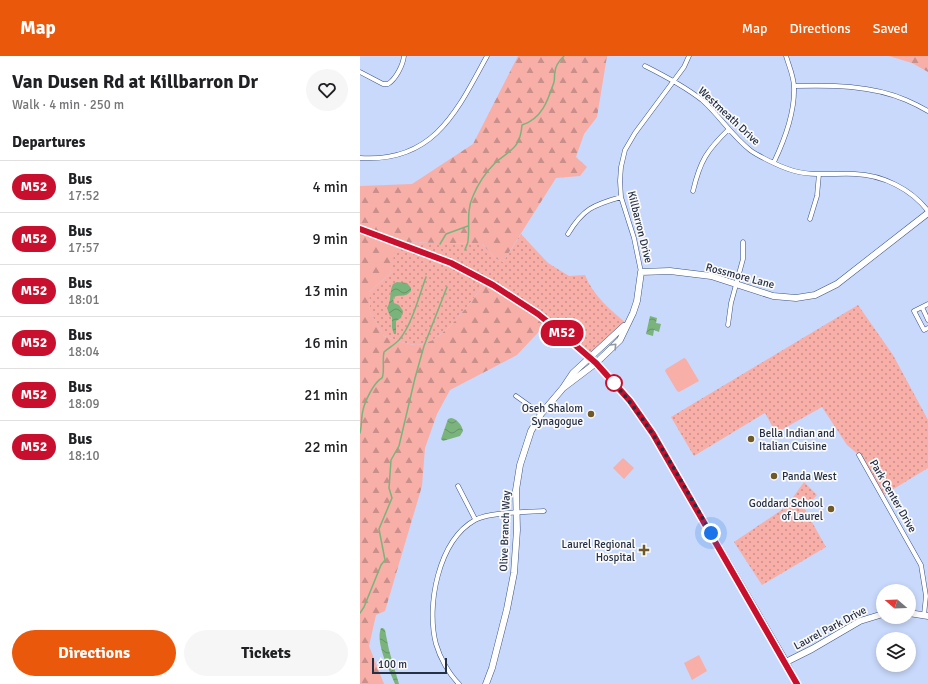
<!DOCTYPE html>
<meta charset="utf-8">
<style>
:root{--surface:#fff;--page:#f6f6f6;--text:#202124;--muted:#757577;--line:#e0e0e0;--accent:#ea580c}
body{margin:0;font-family:Signika,sans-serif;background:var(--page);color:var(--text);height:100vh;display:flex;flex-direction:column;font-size:15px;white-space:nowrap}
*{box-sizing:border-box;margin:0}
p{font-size:13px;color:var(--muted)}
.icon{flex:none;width:22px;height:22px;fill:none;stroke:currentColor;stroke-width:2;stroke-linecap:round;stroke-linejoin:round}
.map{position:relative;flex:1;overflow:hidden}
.sheet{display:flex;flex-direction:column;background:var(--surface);width:360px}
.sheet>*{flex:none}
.badge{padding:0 8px;border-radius:13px;font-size:14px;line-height:26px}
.needle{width:26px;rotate:289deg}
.buttons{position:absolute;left:516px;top:528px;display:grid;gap:8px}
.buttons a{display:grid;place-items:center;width:40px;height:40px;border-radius:50%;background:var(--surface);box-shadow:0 2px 6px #0003;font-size:20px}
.scale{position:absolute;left:12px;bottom:10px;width:75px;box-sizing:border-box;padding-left:4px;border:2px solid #263045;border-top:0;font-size:11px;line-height:14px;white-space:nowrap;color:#263045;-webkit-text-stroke:3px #fafafa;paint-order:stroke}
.you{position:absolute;width:20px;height:20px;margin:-10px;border:3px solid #fff;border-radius:50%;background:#1a73e8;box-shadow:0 0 0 6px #1a73e833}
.map>.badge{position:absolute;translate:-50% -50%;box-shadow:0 0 0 2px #fff}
h2{padding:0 12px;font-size:15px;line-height:36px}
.round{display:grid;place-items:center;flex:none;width:42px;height:42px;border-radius:21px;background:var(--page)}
.overview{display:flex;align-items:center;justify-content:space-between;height:68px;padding:0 12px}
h1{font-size:19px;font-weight:700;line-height:30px}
.primary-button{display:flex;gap:8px;margin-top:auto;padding:8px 12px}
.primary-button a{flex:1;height:46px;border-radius:24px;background:var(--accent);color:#fff;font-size:16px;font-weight:700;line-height:46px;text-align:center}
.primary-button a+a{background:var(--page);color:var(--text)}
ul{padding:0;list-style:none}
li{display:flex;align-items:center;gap:12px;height:52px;padding:0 12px;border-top:1px solid var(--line)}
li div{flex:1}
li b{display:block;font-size:15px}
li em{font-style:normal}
li .badge{min-width:44px;font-weight:700;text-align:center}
header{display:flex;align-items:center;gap:24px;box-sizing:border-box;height:56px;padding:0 20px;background:var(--accent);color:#fff}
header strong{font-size:19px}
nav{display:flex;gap:22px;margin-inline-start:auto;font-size:14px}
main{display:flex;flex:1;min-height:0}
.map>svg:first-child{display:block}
</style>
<header>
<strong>Map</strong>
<nav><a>Map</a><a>Directions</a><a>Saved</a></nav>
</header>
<main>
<section class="sheet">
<div class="overview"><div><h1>Van Dusen Rd at Killbarron Dr</h1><p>Walk · 4 min · 250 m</p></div><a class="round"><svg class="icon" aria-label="heart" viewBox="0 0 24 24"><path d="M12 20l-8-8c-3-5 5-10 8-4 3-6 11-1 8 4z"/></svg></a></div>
<h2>Departures</h2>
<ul>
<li><span class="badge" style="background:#c8102e;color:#fff">M52</span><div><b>Bus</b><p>17:52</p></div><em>4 min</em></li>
<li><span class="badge" style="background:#c8102e;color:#fff">M52</span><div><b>Bus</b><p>17:57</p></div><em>9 min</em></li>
<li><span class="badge" style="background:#c8102e;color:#fff">M52</span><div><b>Bus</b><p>18:01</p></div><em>13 min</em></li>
<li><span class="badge" style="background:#c8102e;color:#fff">M52</span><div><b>Bus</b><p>18:04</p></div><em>16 min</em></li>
<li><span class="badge" style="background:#c8102e;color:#fff">M52</span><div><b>Bus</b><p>18:09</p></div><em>21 min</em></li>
<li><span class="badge" style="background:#c8102e;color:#fff">M52</span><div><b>Bus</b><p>18:10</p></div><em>22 min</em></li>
</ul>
<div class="primary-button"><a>Directions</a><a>Tickets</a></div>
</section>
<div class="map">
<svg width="568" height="628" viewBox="0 0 568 628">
<defs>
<pattern id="grass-dots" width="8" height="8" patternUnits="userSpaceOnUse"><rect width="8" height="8" fill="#f7afa8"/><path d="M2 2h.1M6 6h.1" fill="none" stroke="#c88f8b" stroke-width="1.8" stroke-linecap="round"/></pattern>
<pattern id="forest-firs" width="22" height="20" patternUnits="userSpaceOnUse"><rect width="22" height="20" fill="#f7afa8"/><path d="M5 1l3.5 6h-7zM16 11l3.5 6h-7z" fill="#c88f8b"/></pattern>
<pattern id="water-waves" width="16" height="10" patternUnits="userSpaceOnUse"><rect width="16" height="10" fill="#7ab47c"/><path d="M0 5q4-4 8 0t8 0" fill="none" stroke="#649367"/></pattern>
</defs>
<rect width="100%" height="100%" fill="#c9d9fb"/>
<path fill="url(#grass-dots)" d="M 161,178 L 188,207 L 209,220 L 225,219 C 233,240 251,254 267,268 L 230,301 L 200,275 L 126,226 C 112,244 82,289 57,289 C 49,289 32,283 24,280 L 10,256 L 9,236 L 30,218 L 36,186 L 122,188 L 135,202 L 143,206 Z
M 498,249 L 533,299 L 568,364 L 568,412 L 522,440 L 499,399 L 487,389 L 462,351 L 416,377 L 405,357 L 334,400 L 311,361 Z
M 444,426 L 457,439 L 444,452 L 466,491 L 402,529 L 374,486 L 426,451 Z"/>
<path fill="url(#forest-firs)" d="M 158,0 L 247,0 L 237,61 L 224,78 L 216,101 L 227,111 L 220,120 L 196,122 L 143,206 L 135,202 L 122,188 L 37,186 L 30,218 L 9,236 L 10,256 L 24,280 C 32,283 49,289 57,289 C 82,289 112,244 126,226 L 188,266 L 157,299 L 90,334 L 77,358 L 65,392 L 62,430 L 25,555 L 16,559 L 9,590 L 24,628 L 0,628 L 0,130 L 52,128 L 113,88 Z
M 529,0 L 568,0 L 568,16 L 552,7 Z"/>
<path fill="#f7afa8" d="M 324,302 L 326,303 L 339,325 L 319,336 L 317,335 L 305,315 L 306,313 Z
M 263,402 L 274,412 L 264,423 L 253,412 Z
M 339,599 L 347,615 L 332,624 L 324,607 Z"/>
<path fill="url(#water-waves)" d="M 37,226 L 47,227 L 51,232 L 51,235 C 44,243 39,237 33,242 L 34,247 L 39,249 L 43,255 L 41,262 L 36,265 L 36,278 L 34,278 L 32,272 L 32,261 L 30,260 L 27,252 C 32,244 29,236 33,228 Z
M 290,260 L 297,262 L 296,267 L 301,268 L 299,276 L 294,274 L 293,280 L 286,278 Z
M 91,362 C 97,363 102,369 103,375 L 100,380 L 83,385 L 81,383 L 88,363 Z
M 21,572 L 23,572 L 25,574 L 29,594 L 39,628 L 35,628 C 29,613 15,588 21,572 Z"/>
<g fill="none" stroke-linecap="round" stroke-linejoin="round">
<path stroke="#7ab47c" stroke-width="1.5" d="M 80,188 L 86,178 L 108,170
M 105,194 C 106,190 108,188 108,185 C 110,170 106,155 113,140 C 118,128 126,116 135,107 C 151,93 160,93 162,69 C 182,63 188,44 194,26 C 195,22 194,19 195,16 C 195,10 199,5 204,0
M 0,377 C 2,369 1,362 3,354 C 5,345 14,326 22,322 C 25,316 22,304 24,296 C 29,292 34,289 39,284 C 52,269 59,240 66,221
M 0,557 L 4,551 L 21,509 L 25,504 L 19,473 L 32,442 L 29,432 L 31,404 L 39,390 L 55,322 L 64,290 L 87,231"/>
<g stroke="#3d5281" stroke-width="5">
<path id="street" d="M 285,10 C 305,20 324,30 342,44 C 359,59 372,80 390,94 C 398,100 419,110 428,113 C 450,121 472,117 495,118 C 523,119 551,133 568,155
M 0,16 L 23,28 L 28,28 C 36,23 43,9 44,0
M 434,30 C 471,29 511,29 546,44 C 553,47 561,51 568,55
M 0,102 C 74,107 97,55 127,0
M 414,106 C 425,83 435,57 434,31 C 434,21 429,10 426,0
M 333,135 C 340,105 347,94 369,73
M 450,163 L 457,140 L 459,118
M 208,178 C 223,153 233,149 261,141
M 281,216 L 274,182 L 261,141 L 260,125 L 261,111 L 265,94 L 275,77 L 324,11 L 329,0
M 568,248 L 554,255 L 564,274 L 568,272
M 562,251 L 568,264
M 368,269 L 371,247 L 383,203 L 383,186
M 156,340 L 181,358
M 499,399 L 561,509 L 566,540 L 564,559
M 98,430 L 115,463
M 99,628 C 89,618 80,602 76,588 C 66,550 78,485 115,464 C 128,456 168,456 184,455"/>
</g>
<g stroke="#3d5281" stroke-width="7">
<path id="secondary" d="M 0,173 L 91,207 L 133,229 L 178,258 L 200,275 L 236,307 L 270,345 L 293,378 L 426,606 L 437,628
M 203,332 L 236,307 L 260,284 L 273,257 L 277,245 L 281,216 L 310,215 L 351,220 L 413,240 L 436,242 L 455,239 L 477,228 L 568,157
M 549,557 L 568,560
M 426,606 L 452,593 L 500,565 L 523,558
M 126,628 L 132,612 L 147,553 L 154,517 L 157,474 L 156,434 L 160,409 L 171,375 L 181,358 L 203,332 L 213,317 L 264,270"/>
</g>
<use href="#street" stroke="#fff" stroke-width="4"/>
<use href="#secondary" stroke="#fff" stroke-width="6"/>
</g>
<defs><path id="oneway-chevron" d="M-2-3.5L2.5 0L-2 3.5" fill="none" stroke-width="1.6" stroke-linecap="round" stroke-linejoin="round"/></defs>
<use stroke="#9298a2" href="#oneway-chevron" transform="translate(254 290) rotate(-46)"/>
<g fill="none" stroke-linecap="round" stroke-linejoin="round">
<g stroke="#fff" stroke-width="9">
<path id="line" d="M 0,173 L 91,207 L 133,229 L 178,258 L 200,276 L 236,307 L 270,345 L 293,378 L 437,628"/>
</g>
<use href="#line" stroke="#c8102e" stroke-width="6"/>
<path stroke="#263045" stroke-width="4" stroke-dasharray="0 7.2" d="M 254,327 L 250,323 C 291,366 321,426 351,477"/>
</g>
<circle fill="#fff" stroke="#c8102e" stroke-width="2" cx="254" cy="327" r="8"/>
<g fill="#6f5928" stroke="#fafafa" stroke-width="1.5">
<circle cx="231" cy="358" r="4"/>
<circle cx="391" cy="383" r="4"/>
<circle cx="414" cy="420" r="4"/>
<circle cx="471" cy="453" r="4"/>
<path d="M282 488h4v4h4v4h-4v4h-4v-4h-4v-4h4z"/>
</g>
<g text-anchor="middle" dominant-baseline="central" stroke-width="3.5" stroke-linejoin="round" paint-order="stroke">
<g font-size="11" fill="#263045" stroke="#fafafa">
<text transform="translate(369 60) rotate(43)">Westmeath Drive</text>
<text transform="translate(280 171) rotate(76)">Killbarron Drive</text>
<text transform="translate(380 220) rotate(15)">Rossmore Lane</text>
<text transform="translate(533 440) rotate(60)">Park Center Drive</text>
<text transform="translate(145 475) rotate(-88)">Olive Branch Way</text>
<text transform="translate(470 572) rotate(-28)">Laurel Park Drive</text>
</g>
<g font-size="11" fill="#263045" stroke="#fafafa" text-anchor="end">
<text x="223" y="352">Oseh Shalom<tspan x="223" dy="13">Synagogue</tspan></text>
<text x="399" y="377" text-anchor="start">Bella Indian and<tspan x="399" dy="13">Italian Cuisine</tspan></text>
<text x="422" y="420" text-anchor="start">Panda West</text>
<text x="463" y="447">Goddard School<tspan x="463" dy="13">of Laurel</tspan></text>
<text x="275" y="488">Laurel Regional<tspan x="275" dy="13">Hospital</tspan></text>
</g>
</g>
</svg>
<div class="buttons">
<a><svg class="needle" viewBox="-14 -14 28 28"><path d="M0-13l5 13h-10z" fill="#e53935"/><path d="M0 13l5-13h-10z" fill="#757577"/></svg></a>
<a><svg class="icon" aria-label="layers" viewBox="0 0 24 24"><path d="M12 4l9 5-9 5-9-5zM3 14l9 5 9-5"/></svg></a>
</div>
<div class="scale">100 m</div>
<div class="you" style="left:351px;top:477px"></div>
<b class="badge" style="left:202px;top:277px;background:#c8102e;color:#fff">M52</b>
</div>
</main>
